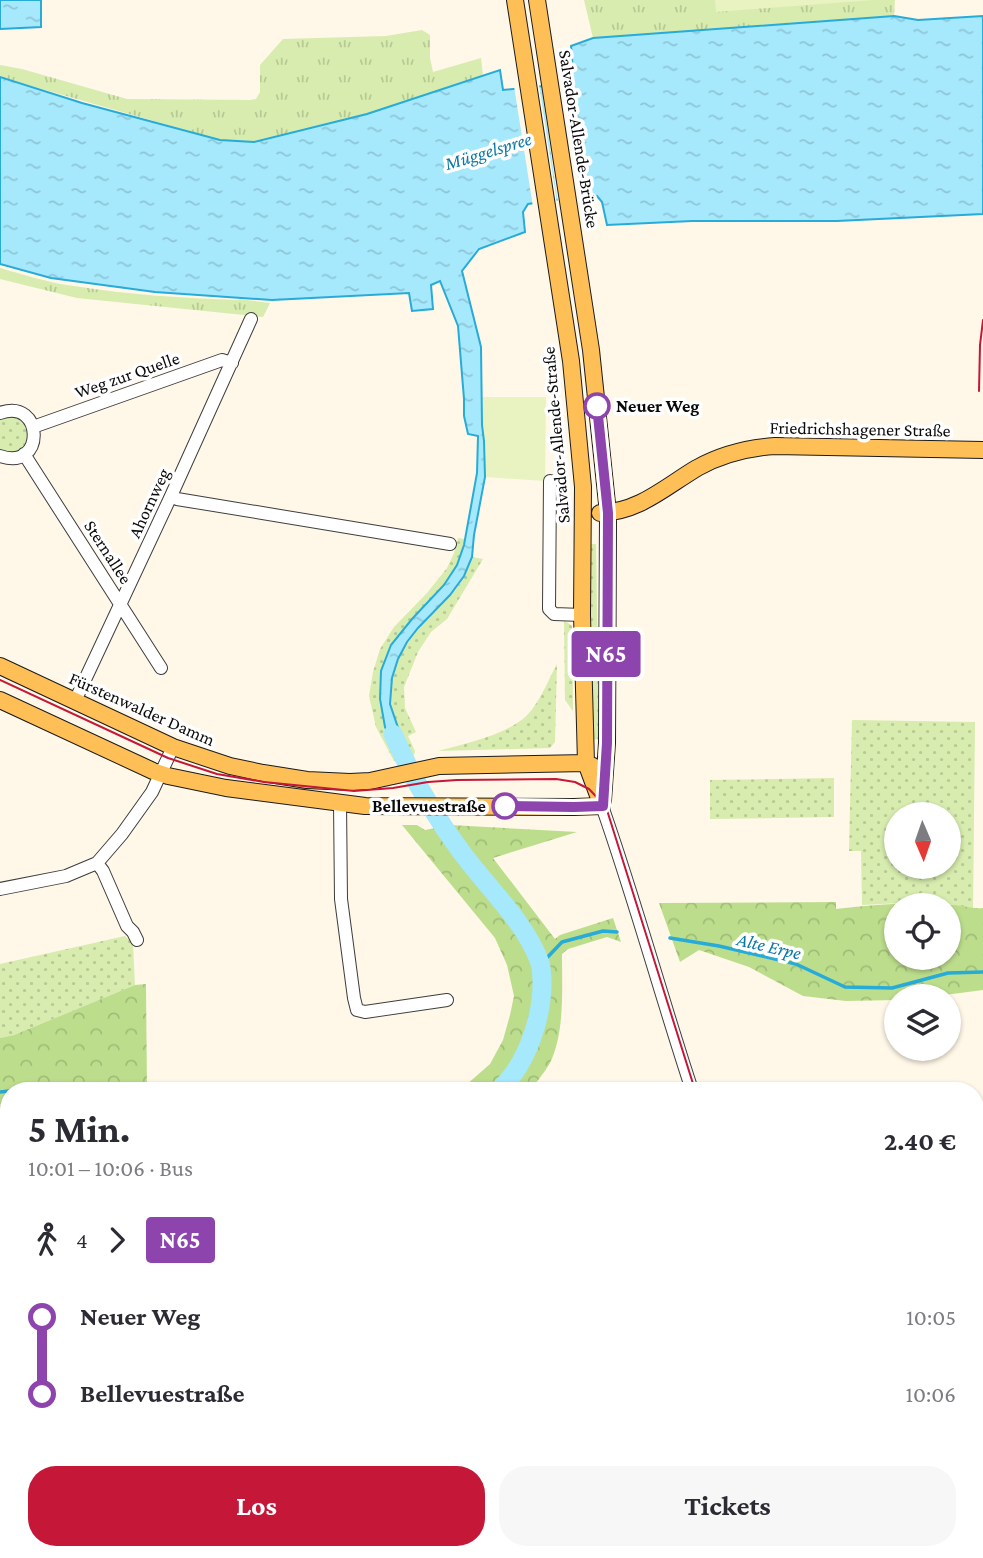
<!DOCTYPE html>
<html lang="de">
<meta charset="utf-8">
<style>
:root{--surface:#fff;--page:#f7f7f7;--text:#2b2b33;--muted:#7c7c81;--accent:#c51738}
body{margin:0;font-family:"Crimson Pro",serif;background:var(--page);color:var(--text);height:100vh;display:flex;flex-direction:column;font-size:26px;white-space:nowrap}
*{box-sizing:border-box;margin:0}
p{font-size:23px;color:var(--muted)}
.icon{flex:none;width:38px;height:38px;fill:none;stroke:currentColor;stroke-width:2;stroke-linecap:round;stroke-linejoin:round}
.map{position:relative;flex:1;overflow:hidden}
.panel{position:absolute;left:0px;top:1082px;width:984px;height:478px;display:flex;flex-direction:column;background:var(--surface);border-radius:28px 28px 0 0;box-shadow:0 2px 5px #0004}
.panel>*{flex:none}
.badge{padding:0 14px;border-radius:5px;font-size:24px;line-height:46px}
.needle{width:46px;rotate:178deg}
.tools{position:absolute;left:884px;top:802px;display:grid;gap:14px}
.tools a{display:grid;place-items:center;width:77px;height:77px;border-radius:50%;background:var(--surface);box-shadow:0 2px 5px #0004;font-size:35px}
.map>.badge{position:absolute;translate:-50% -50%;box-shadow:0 0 0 4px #fff}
.legs{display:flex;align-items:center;gap:10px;height:77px;padding:0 28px;font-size:23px}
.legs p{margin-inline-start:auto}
.head{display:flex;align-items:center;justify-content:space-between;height:119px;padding:0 28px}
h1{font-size:38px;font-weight:700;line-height:52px}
.cta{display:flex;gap:14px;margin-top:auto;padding:14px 28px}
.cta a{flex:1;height:80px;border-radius:28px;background:var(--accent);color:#fff;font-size:28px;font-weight:700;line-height:80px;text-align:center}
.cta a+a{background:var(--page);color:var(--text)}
ul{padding:0 28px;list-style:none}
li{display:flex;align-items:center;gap:24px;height:77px;font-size:26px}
li i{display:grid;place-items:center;width:10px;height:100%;margin:0 9px;background:currentColor}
li i::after{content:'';width:18px;height:18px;margin:-9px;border:5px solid;border-radius:50%;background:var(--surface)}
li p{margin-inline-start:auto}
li:first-child i{background:linear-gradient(#0000 50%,currentColor 0)}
li:last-child i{background:linear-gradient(currentColor 50%,#0000 0)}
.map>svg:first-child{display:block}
</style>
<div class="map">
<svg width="983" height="1558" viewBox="0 0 983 1558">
<defs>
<pattern id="grass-dots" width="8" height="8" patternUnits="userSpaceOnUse" patternTransform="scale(1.75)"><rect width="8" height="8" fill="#d7ecae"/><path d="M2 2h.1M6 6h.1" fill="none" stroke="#b7c994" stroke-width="1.8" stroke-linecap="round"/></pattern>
<pattern id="forest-crowns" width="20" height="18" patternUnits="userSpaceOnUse" patternTransform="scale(1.75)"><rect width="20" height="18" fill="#bcde8c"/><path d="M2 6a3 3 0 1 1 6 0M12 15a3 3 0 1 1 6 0" fill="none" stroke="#a0bd77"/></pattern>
<pattern id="park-tufts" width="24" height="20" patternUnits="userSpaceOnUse" patternTransform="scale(1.75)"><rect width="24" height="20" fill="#d7ecae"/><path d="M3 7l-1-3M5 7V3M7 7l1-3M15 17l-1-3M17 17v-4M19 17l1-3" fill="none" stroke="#b7c994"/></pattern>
<pattern id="water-ripples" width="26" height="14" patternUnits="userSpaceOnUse" patternTransform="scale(1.75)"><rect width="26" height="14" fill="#a6e8fc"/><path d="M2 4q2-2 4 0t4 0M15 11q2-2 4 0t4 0" fill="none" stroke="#8ec6d7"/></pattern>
</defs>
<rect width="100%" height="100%" fill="#fff7e7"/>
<path fill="url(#grass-dots)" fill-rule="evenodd" d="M 13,416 L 24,422 C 32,438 30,443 16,453 L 0,450 L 0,419 Z
M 458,538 L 465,539 L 457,565 L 444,585 L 412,619 L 391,645 L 385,727 L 400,760 L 394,761 L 376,727 L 369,696 L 373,672 L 380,649 L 394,627 L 427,593 L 447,568 L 454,553 Z
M 590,544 L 596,544 L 599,739 L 590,740 L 588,557 Z
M 472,557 L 483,559 L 447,619 L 431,632 L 418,652 L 404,687 L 405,708 L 416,732 L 408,736 L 415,751 L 414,755 L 408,757 C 402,740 393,722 391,705 C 390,700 391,694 391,689 C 394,635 440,617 464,577 C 467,571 469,563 472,557 Z
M 564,620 L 572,626 L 573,711 L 565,700 Z
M 557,664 L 555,742 L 550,748 L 438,751 C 466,743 517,733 533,708 C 543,695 549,678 557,664 Z
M 852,720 L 975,722 L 973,909 C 938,899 898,904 862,905 L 861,851 L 849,851 ZM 896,814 L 948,814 L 948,866 L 896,866 Z
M 834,778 L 834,817 L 710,819 L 710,780 Z
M 125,936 L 133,944 L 135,985 L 14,1035 L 0,1038 L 0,964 Z"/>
<path fill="url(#forest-crowns)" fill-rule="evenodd" d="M 402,825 L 417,825 L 425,830 L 450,825 L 577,832 L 493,858 L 555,939 L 560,935 L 613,918 L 621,942 L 607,937 L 568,949 L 562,954 C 562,988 565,1032 550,1063 C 545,1072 537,1081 531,1090 L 448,1090 L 466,1085 L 490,1064 L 503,1040 L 510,1015 L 514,996 L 507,965 L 495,938 Z
M 836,902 L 836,909 C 876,904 917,901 956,905 C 966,906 973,909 983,908 L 983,990 L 937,996 L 896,996 L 896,1000 L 846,1001 L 803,996 L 749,967 L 699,950 L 680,962 L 659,903 ZM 896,905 L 948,905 L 948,957 L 896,957 Z
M 146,984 L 147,1090 L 9,1090 L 9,1383 L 0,1386 L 0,1038 L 14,1035 L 135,985 Z"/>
<path fill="url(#park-tufts)" d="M 584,0 L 895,0 L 894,16 L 593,38 Z
M 422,30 L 430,35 L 430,58 L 433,72 L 481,58 L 483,76 L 367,114 L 254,142 L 220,140 L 0,77 L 0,65 L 22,69 L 127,99 L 250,100 L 256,99 L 260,92 L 260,65 L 283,39 L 386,36 Z
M 0,268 C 25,275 49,283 74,286 C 129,295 183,298 238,300 L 239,299 L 270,303 L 263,317 L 77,298 L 0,279 Z"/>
<path fill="#e8f3c1" d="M 715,0 L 874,0 L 716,12 Z
M 481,397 L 546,397 L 545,481 L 485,477 Z"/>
<path fill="url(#water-ripples)" stroke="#27abd9" stroke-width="2" d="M 0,0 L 41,0 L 41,27 L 0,29 Z
M 894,16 L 918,20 L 983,16 L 983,214 L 837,221 L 692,221 L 607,225 L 602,202 L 597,196 L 589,195 L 528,204 L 523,212 L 525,232 L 479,249 L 462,271 L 481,347 L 482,425 L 484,441 L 485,477 L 474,535 L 472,557 L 464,576 L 450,595 L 418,628 L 407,642 L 398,659 L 392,678 L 390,704 L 408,757 L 400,760 L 385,727 L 380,699 L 381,671 L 391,645 L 412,619 L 444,585 L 457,565 L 464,545 L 477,473 L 478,436 L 468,434 L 464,416 L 464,399 L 458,326 L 440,281 L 431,285 L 433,309 L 412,311 L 409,293 L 272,300 L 155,292 L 51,278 L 0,264 L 0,77 L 82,103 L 220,140 L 254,142 L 367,114 L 500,70 L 503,90 L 544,86 L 563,90 L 562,82 L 568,79 L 573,70 L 571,46 L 593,38 Z"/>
<path fill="#fff7e7" d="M 563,77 L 582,200 L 558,203 L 541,83 L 544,83 L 548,89 L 559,87 L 559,80 Z
M 539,84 L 557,203 L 533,207 L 514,86 L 518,86 L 521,88 Z"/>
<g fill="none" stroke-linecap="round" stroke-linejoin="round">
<path stroke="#27abd9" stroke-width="3.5" d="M 670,938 L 719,946 L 796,964 L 845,987 L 892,988 L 948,973 L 983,972
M 541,964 L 562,942 L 603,931 L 617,932
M 23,1090 L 104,1084
M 0,1092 L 9,1091"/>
<path stroke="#a6e8fc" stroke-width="19" d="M 393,734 C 411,775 433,814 460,850 C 485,885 526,922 540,963 C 542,968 541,973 542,979 C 543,1016 527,1065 499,1090
M 0,1163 L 9,1163"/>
<g stroke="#3d3d3d" stroke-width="14">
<path id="minor" d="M 0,413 C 44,397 46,472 0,456
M 33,427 L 222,360 L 232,363
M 24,454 L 161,668
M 550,481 L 549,609 L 554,614 L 582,615
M 171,496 L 177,499 L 450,544
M 75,701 L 171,496 L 251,319
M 340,803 L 341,899 L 354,998 L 357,1010 L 365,1012 L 447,1000
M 602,806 C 635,900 661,996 692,1090
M 97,863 L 103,871 L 127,926 L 133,932 L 137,940
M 0,889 L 66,876 L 97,863 L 122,834 L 152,792 L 173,747
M 975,1202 L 983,1203
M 23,1558 L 43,1550"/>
</g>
<g stroke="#1b1b1b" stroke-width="18">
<path id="major" d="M 515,0 L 571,361 L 583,487 L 582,615 L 586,763 L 602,806
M 537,0 L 591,350 L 608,513 L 607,743 L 603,800
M 600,513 C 639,512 665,487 697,468 C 722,454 747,448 775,446 L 983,450
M 0,666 L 173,747 L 230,766 L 263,773 L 307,780 L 350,782 L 370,781 L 439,766 L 586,763 L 593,766
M 0,700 L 153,771 L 168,776 L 226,788 L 365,806 L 574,807 L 602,806"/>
</g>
<use href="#minor" stroke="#fff" stroke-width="12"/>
<use href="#major" stroke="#ffbf57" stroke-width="16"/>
<path stroke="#c51738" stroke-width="2" d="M 979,391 L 980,345 L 983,320
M 0,680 L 168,758 L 217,774 L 264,782 L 354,791 L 393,788 L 428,782 L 457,780 L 556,779 L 575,782 L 589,789 L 606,807 L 695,1090
M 975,1200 L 983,1202"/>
</g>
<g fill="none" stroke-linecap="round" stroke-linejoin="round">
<g stroke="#fff" stroke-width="16">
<path id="line-1" d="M 505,806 L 574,807 L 603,806 L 607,743 L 608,513 L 597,406"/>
</g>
<use href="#line-1" stroke="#8e44ad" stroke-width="10"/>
</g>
<g fill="#fff" stroke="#8e44ad" stroke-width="3.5">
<circle cx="597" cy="406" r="12"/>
<circle cx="505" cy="806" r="12"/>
</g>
<g text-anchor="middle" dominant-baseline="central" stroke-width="7" stroke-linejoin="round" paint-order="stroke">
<g font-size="18" fill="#0a0a0a" stroke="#fff">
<text transform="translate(579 139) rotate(81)">Salvador-Allende-Brücke</text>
<text transform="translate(127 375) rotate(-19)">Weg zur Quelle</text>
<text transform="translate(860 429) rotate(1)">Friedrichshagener Straße</text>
<text transform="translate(556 435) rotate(-95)">Salvador-Allende-Straße</text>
<text transform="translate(149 503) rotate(-65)">Ahornweg</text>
<text transform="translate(108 552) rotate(57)">Sternallee</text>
<text transform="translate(142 709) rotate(24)">Fürstenwalder Damm</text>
</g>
<g font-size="18" font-weight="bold" fill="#0a0a0a" stroke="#fff" text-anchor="start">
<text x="616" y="406">Neuer Weg</text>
<text x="486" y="806" text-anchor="end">Bellevuestraße</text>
</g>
<g font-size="19" font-style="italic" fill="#0a77a5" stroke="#fff">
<text transform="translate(488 151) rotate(-17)">Müggelspree</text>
<text transform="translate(769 946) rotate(13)">Alte Erpe</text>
</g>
</g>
</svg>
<div class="tools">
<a><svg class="needle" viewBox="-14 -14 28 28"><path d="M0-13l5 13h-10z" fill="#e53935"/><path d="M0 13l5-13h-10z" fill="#7c7c81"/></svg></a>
<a><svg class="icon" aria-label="locate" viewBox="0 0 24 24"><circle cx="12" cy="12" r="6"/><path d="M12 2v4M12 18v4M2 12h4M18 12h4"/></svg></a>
<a><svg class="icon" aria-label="layers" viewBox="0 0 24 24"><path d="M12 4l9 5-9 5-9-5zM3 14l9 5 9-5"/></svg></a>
</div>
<b class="badge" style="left:606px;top:654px;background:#8e44ad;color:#fff">N65</b>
<section class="panel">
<div class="head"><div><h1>5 Min.</h1><p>10:01 – 10:06 · Bus</p></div><b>2.40 €</b></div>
<div class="legs"><svg class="icon" aria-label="walk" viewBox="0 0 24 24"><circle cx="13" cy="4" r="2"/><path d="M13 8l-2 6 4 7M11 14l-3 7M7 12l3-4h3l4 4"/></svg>4<svg class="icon" aria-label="forward" viewBox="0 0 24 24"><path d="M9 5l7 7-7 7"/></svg><b class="badge" style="background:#8e44ad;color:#fff">N65</b></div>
<ul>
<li><i style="color:#8e44ad"></i><b>Neuer Weg</b><p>10:05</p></li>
<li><i style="color:#8e44ad"></i><b>Bellevuestraße</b><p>10:06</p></li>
</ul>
<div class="cta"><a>Los</a><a>Tickets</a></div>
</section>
</div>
